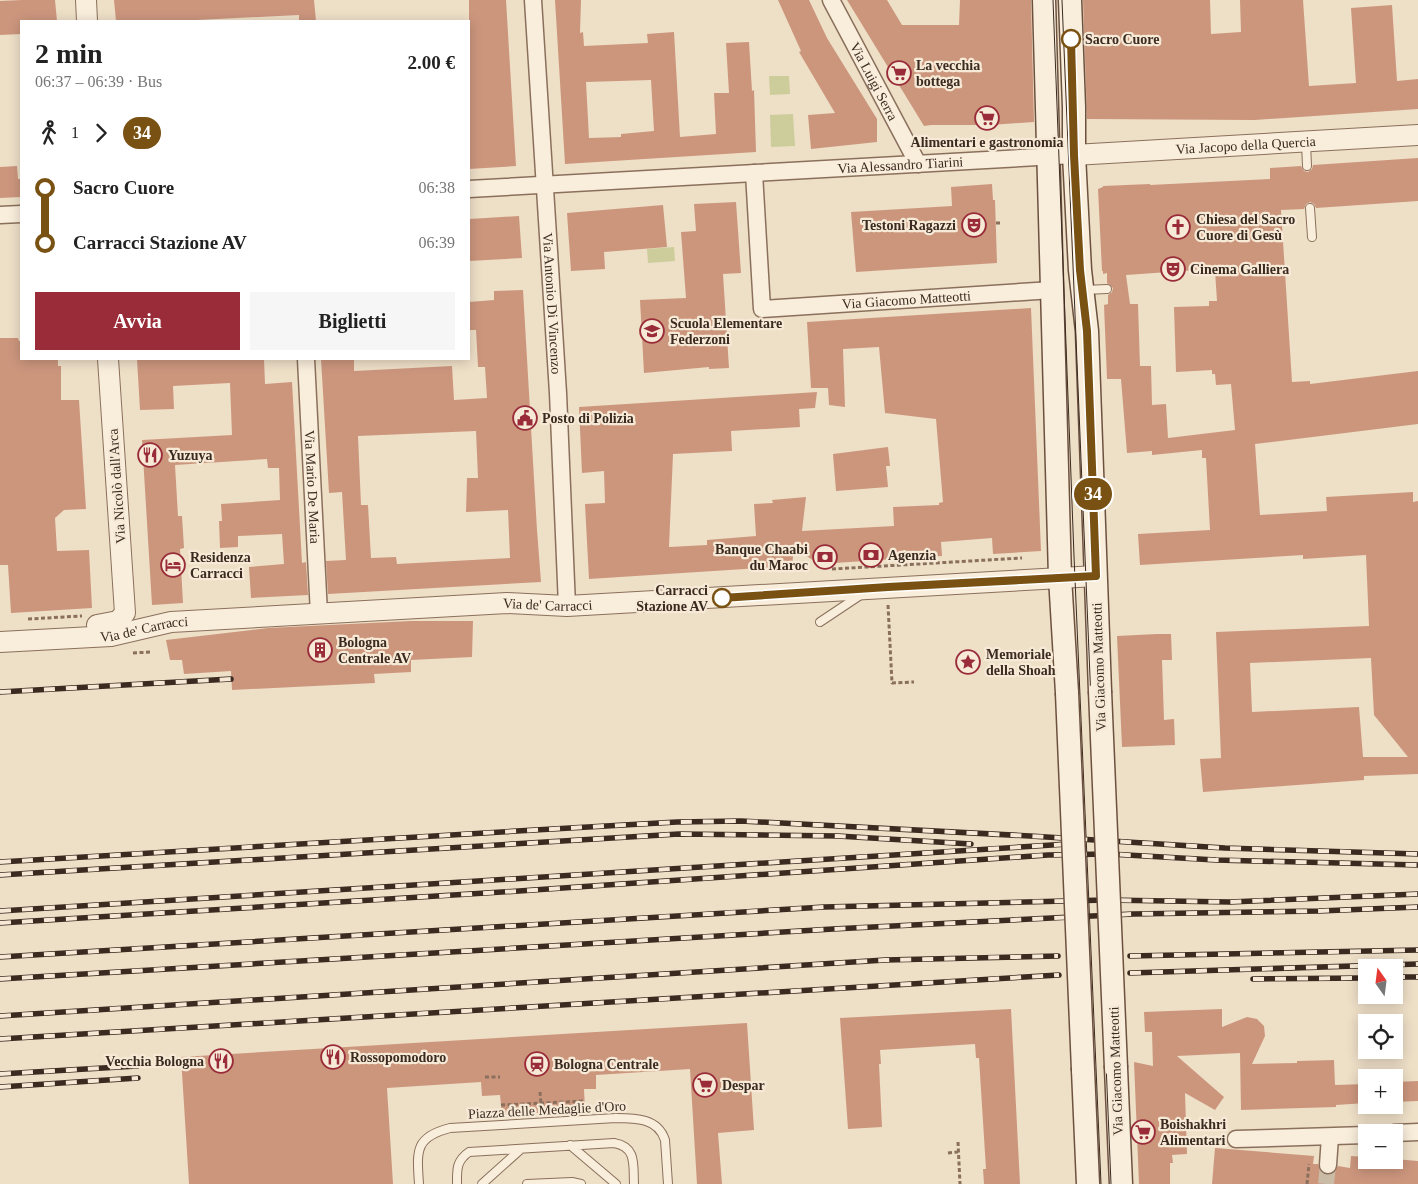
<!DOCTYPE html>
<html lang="it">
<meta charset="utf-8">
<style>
:root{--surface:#fff;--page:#f6f6f6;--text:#222;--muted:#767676;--accent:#992c38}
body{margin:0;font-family:Georgia,serif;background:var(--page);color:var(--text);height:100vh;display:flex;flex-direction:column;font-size:19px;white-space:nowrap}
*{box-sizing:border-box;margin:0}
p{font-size:16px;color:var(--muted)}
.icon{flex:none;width:28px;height:28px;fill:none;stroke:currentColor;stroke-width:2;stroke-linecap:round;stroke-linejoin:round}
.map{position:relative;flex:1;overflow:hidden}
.panel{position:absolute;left:20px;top:20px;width:450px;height:340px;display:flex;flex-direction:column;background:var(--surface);border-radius:0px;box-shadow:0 2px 12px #0003}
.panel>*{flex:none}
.badge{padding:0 10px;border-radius:16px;font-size:18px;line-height:32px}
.needle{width:32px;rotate:346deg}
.fabs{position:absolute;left:1358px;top:959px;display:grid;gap:10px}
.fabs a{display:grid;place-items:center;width:45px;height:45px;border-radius:0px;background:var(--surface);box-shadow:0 2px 12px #0003;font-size:25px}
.map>.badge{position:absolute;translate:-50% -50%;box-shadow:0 0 0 2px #fff}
.legs{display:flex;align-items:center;gap:8px;height:55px;padding:0 15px;font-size:16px}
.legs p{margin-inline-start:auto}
.headline{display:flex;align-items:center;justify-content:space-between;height:85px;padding:0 15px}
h1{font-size:28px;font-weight:600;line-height:38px}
.button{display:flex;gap:10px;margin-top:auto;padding:10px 15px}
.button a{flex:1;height:58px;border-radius:0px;background:var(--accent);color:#fff;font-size:20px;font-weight:600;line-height:58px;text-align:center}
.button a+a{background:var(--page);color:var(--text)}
ul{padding:0 15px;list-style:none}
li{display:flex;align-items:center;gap:18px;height:55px;font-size:19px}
li i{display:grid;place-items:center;width:8px;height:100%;margin:0 6px;background:currentColor}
li i::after{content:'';width:12px;height:12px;margin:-6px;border:4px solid;border-radius:50%;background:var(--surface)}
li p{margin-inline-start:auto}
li:first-child i{background:linear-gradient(#0000 50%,currentColor 0)}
li:last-child i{background:linear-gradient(currentColor 50%,#0000 0)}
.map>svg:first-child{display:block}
</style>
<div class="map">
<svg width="1418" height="1184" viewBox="0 0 1418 1184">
<rect width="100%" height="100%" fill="#eedfc7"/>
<path fill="#cccd9b" d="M 769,76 L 789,76 L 790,94 L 770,95 Z
M 793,114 L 795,146 L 771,147 L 770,115 Z
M 674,247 L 675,261 L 648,263 L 647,249 Z"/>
<path fill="#cc967d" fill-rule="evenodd" d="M 22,0 L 55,0 L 57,21 L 21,21 L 21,34 L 0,35 L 0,1 Z
M 114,0 L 314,0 L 316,21 L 299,21 L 299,15 L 177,21 L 116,21 Z
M 469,0 L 506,0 L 516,166 L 469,169 Z
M 555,0 L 581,0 L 580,33 L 583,32 L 584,46 L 648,43 L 647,34 L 674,32 L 680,137 L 716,134 L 714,93 L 729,93 L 726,43 L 749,42 L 752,91 L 754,90 L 756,152 L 565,164 ZM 651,80 L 654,131 L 621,134 L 621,137 L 589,138 L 586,82 Z
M 778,0 L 809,0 L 827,38 L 877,119 L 877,142 L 811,149 L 808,115 L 835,113 L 799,52 L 801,51 Z
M 847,0 L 887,0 L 902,25 L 959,25 L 960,0 L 1031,0 L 1034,122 L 991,125 L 931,125 L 924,126 Z
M 1083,0 L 1210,0 L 1211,34 L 1241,32 L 1240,0 L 1303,0 L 1309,86 L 1356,83 L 1351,8 L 1392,5 L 1397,81 L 1418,79 L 1418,109 L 1255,120 L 1087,119 Z
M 1418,158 L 1418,201 L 1316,208 L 1314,204 L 1310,202 L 1306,204 L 1304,209 L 1281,210 L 1292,382 L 1310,381 L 1310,384 L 1418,371 L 1418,424 L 1255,444 L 1260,515 L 1327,511 L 1326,497 L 1413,492 L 1413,502 L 1418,501 L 1418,774 L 1364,776 L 1364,780 L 1203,792 L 1200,759 L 1221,758 L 1216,632 L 1369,626 L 1366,555 L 1303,559 L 1303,555 L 1140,565 L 1138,534 L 1210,530 L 1206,458 L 1202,458 L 1202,450 L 1152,455 L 1152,451 L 1127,453 L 1121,379 L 1107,379 L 1104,305 L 1108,304 L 1108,295 L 1112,292 L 1113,288 L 1107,283 L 1107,273 L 1103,274 L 1103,271 L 1102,271 L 1098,189 L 1103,187 L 1103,186 L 1150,184 L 1150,185 L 1270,179 L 1270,168 L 1301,166 L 1304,171 L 1308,172 L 1312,169 L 1313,165 ZM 1197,270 L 1197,272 L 1215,271 L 1217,301 L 1209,301 L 1209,306 L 1174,307 L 1176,372 L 1212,370 L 1212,374 L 1215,374 L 1216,385 L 1231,384 L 1235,430 L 1168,438 L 1166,404 L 1152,405 L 1151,366 L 1140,366 L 1138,304 L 1130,304 L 1126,275 ZM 1371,658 L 1374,715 L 1408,757 L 1363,757 L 1359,707 L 1252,712 L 1250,663 Z
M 17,166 L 18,179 L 21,179 L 21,197 L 0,198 L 0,167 Z
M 992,184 L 993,200 L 995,200 L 997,263 L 856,272 L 851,212 L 952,206 L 951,187 Z
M 736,202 L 741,273 L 723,274 L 729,368 L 709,369 L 709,367 L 644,373 L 640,300 L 686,298 L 681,232 L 696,231 L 694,204 Z
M 663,205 L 667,247 L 604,252 L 605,269 L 571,271 L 567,213 Z
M 519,216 L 522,258 L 469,261 L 469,219 Z
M 523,290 L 537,530 L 541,582 L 328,594 L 326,561 L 346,560 L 342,492 L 329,493 L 321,359 L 354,359 L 354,371 L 452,366 L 454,400 L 487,398 L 485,367 L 478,367 L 476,330 L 469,330 L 469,302 L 494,300 L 494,291 ZM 476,431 L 478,478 L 467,478 L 466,512 L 508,510 L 510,558 L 397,564 L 396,557 L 371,558 L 368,505 L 361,505 L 358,436 Z
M 1031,308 L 1041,551 L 993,554 L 992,538 L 941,542 L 942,556 L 819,564 L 794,548 L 792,566 L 589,579 L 585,504 L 605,503 L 604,471 L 582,473 L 579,407 L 817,392 L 815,408 L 799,409 L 800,427 L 731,431 L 732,451 L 673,454 L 669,547 L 707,545 L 707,540 L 756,536 L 754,504 L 773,503 L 772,500 L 806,497 L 802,531 L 894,526 L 893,507 L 939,505 L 939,503 L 943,502 L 936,419 L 885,413 L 879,347 L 843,349 L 845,407 L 829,405 L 828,388 L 811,388 L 807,322 Z
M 0,338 L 18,338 L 19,341 L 21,341 L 21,359 L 58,359 L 58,366 L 61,366 L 61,400 L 79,400 L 86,509 L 64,510 L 55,518 L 57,551 L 89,550 L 92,608 L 11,613 L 8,565 L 0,565 Z
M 137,359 L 264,359 L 265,384 L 292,382 L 302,563 L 306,562 L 308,595 L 251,598 L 249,567 L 284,564 L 282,534 L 238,536 L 238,547 L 220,548 L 219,521 L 222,521 L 221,504 L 280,500 L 279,468 L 268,468 L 267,459 L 175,465 L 178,516 L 182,516 L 184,548 L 180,549 L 183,603 L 152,605 L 142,440 L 232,435 L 230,383 L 173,386 L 174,409 L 140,410 Z
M 888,447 L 890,466 L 886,466 L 888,487 L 836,491 L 833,454 Z
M 411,621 L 473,621 L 472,657 L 411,660 L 411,672 L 374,674 L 375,683 L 232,690 L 231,671 L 184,674 L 182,660 L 170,660 L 166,640 L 268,628 Z
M 1157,634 L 1171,634 L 1172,660 L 1162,660 L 1164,720 L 1174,719 L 1175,745 L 1122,747 L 1117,636 Z
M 1011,1009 L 1020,1184 L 984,1184 L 983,1169 L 986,1169 L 979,1058 L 976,1058 L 975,1044 L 880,1050 L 881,1064 L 879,1064 L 882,1127 L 848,1129 L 840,1018 Z
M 1222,1009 L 1222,1027 L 1247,1017 L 1257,1019 L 1264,1026 L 1265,1036 L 1252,1064 L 1297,1063 L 1297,1061 L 1334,1060 L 1335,1085 L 1366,1084 L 1366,1103 L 1336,1105 L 1336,1107 L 1241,1110 L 1240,1053 L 1177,1056 L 1224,1097 L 1215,1110 L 1185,1093 L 1187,1154 L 1172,1155 L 1173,1163 L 1170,1163 L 1170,1184 L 1139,1184 L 1134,1062 L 1153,1066 L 1152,1032 L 1145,1032 L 1144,1012 Z
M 747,1023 L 754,1130 L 718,1133 L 722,1184 L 697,1184 L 690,1069 L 596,1075 L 596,1089 L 584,1089 L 585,1110 L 502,1115 L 500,1095 L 482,1096 L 481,1082 L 387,1088 L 393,1184 L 189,1184 L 181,1057 Z
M 1418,1081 L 1418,1101 L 1394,1102 L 1394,1082 Z
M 1215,1148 L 1314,1156 L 1313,1164 L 1318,1164 L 1322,1173 L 1328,1175 L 1333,1174 L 1338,1166 L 1350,1168 L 1351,1156 L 1366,1157 L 1366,1160 L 1394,1159 L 1418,1161 L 1418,1184 L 1212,1184 Z"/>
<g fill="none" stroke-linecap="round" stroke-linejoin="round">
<path stroke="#cabba6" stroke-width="16" stroke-dasharray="16 8" stroke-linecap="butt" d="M 1326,1184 L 1328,1165"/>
<g stroke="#8a705c" stroke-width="10">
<path id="service" d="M 1306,143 L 1307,166
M 1310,208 L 1312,237
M 1084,290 L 1107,289
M 820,622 L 862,594
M 570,1145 L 616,1184
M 419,1184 C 417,1152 414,1137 450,1128 L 616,1118 C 635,1118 658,1118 665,1140 L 668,1184
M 457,1184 C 457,1170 456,1161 469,1152 L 614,1143 C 637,1147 633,1165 634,1184
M 482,1184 L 521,1149
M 527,1184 L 572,1182 L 581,1184"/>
</g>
<g stroke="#8a705c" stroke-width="19">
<g id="minor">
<path id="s1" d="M 533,0 L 558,393 L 567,606"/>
<path id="s2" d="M 831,0 L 918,164"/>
<path id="s3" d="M 754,173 L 762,309 L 1052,290"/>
<path id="s4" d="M 469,189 L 1074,155"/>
<path d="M 0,215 L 21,214"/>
<path id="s5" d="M 306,359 L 319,614"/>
<path d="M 1394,1133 L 1418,1132"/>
<path d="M 1236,1139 L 1366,1135"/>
<path d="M 1328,1165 L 1330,1137"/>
</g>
</g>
<g stroke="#8a705c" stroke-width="22">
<g id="tertiary">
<path d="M 86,0 L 87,21"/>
<path id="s6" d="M 1074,155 L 1418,135"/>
<path d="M 97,625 L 118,621 L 125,613 L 108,359"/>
<path id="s7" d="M 0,642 L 111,636 L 171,622 L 507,603 L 567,606 L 1096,576"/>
</g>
</g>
<g stroke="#6c513f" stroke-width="25">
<path id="secondary" d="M 1044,0 L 1060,577 L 1067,693
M 1070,0 L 1074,107 L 1074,155 L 1080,270 L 1087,331 L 1100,691
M 1116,1068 L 1121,1184
M 1083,1070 L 1088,1184"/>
</g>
<path stroke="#8a705c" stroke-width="3" stroke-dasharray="4 2.5" stroke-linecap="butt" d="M 996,223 L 1000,223
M 832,569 L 1022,558
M 888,605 L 892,683 L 914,682
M 28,619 L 82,616
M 133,653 L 150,652
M 485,1077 L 500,1077
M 540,1092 L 541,1104
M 501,1105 L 585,1101
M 958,1142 L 960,1184
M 948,1153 L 958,1152
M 1307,1184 L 1309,1164"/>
<use href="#service" stroke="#f9eddb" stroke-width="8"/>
<use href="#minor" stroke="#f9eddb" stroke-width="16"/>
<use href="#tertiary" stroke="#f9eddb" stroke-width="20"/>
<use href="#secondary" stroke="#f9eddb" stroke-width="22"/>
<path stroke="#3b2a20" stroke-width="1" d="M 1053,0 L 1074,556 L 1101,1184
M 1062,0 L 1111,1184"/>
<g stroke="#3b2a20" stroke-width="5.5">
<path id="rail" d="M 0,692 L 231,679
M 0,862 L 517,831 L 677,822 L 741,821 L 1030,836 L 1225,848 L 1418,854
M 0,875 L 679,834 L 838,836 L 971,844
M 0,911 L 1068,844
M 0,923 L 519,891 L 1048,855 L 1109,854 L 1216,860 L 1418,865
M 1130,956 L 1418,950
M 0,957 L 824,907 L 1106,900 L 1230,902 L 1418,894
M 1130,973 L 1418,964
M 1394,977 L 1418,977
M 0,979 L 833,929 L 1133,914 L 1319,911 L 1418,907
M 1253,979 L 1366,978
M 0,1016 L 885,960 L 1058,956
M 0,1039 L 1059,975
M 0,1074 L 137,1066
M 0,1087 L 138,1078"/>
</g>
<use href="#rail" stroke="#f6ead7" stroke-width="4" stroke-dasharray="11" stroke-linecap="butt"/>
<g stroke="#6c513f" stroke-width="25" stroke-linecap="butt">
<path id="secondary-bridge" d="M 1100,691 L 1116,1068
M 1067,693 L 1083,1070"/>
</g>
<use href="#secondary-bridge" stroke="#f9eddb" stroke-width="22"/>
</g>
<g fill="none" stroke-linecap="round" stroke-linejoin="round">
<g stroke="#fff" stroke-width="11">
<path id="line-1" d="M 722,598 L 888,587 L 1096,576 L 1087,331 L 1080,270 L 1074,155 L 1071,39"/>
</g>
<use href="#line-1" stroke="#795113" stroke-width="8"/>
</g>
<defs>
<g id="supermarket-ring" transform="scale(1.25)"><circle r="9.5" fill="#f6ead7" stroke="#992c38" stroke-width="1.5"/><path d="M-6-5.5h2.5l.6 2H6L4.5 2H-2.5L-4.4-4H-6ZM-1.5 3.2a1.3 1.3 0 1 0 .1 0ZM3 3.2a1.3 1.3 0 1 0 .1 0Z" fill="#992c38"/></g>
<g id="theatre-ring" transform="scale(1.25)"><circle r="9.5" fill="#f6ead7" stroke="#992c38" stroke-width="1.5"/><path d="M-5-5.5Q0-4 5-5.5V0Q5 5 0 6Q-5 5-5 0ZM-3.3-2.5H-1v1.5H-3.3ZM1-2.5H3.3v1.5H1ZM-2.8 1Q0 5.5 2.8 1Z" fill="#992c38"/></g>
<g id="church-ring" transform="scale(1.25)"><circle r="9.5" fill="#f6ead7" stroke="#992c38" stroke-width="1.5"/><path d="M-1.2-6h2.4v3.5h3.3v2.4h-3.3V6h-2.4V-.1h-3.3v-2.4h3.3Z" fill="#992c38"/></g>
<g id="school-ring" transform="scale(1.25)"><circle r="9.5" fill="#f6ead7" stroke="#992c38" stroke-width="1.5"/><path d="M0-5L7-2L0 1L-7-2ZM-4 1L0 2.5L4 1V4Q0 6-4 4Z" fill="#992c38"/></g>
<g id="civic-ring" transform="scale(1.25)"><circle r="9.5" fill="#f6ead7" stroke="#992c38" stroke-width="1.5"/><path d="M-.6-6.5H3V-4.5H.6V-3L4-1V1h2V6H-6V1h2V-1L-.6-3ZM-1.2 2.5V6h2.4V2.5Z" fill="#992c38"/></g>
<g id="restaurant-ring" transform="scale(1.25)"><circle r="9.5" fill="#f6ead7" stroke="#992c38" stroke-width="1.5"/><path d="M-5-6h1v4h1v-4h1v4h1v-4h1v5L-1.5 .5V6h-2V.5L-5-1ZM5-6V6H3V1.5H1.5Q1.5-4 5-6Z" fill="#992c38"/></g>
<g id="bank-ring" transform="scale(1.25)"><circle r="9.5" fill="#f6ead7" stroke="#992c38" stroke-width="1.5"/><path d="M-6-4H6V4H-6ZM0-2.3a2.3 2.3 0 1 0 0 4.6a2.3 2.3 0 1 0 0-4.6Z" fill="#992c38"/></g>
<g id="hotel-ring" transform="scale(1.25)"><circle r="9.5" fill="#f6ead7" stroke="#992c38" stroke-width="1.5"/><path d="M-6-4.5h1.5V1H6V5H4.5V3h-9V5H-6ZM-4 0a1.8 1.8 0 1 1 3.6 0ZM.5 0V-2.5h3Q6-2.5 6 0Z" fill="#992c38"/></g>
<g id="building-ring" transform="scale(1.25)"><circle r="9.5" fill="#f6ead7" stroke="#992c38" stroke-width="1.5"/><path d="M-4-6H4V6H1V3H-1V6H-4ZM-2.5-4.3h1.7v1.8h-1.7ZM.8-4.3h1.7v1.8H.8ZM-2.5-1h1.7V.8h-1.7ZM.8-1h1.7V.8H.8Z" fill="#992c38"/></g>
<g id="sight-ring" transform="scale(1.25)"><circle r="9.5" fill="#f6ead7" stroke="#992c38" stroke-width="1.5"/><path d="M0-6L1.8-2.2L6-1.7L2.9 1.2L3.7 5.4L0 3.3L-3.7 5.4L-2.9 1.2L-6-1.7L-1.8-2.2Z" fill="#992c38"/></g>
<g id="station-ring" transform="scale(1.25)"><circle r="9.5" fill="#f6ead7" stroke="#992c38" stroke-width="1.5"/><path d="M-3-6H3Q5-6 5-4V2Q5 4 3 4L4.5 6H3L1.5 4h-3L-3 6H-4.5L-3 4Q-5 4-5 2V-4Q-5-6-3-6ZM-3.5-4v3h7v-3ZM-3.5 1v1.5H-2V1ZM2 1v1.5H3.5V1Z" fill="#992c38"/></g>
</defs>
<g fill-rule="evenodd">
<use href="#supermarket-ring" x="899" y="73"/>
<use href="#supermarket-ring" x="987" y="118"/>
<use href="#theatre-ring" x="974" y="225"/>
<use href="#church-ring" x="1178" y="227"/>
<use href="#theatre-ring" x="1173" y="269"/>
<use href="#school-ring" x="652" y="331"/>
<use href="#civic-ring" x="525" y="418"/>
<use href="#restaurant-ring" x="150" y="455"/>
<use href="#bank-ring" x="871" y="555"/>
<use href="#bank-ring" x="825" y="557"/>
<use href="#hotel-ring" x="173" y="565"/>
<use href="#building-ring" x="320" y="650"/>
<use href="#sight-ring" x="968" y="662"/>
<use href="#restaurant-ring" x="333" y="1057"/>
<use href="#restaurant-ring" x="221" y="1061"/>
<use href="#station-ring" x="537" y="1064"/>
<use href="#supermarket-ring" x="705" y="1085"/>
<use href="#supermarket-ring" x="1143" y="1132"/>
</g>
<g fill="#fff" stroke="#795113" stroke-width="2.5">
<circle cx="1071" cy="39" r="9"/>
<circle cx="722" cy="598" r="9"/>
</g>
<g text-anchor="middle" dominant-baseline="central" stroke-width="4.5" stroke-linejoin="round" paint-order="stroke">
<g font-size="14" font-weight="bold" fill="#3b2a20" stroke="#f6ead7" text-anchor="start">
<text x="1085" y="39">Sacro Cuore</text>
<text x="708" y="590" text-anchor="end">Carracci<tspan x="708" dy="16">Stazione AV</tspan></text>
</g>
<g font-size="14" font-weight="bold" fill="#3b2a20" stroke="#f6ead7" text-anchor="start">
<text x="916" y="65">La vecchia<tspan x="916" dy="16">bottega</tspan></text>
<text x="987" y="142" text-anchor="middle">Alimentari e gastronomia</text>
<text x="1196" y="219">Chiesa del Sacro<tspan x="1196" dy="16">Cuore di Gesù</tspan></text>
<text x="956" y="225" text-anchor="end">Testoni Ragazzi</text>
<text x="1190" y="269">Cinema Galliera</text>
<text x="670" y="323">Scuola Elementare<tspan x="670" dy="16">Federzoni</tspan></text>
<text x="542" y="418">Posto di Polizia</text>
<text x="168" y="455">Yuzuya</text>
<text x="808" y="549" text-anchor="end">Banque Chaabi<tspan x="808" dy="16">du Maroc</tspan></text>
<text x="888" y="555">Agenzia</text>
<text x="190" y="557">Residenza<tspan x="190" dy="16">Carracci</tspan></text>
<text x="338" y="642">Bologna<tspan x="338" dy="16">Centrale AV</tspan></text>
<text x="986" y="654">Memoriale<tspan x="986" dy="16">della Shoah</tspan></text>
<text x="350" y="1057">Rossopomodoro</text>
<text x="204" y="1061" text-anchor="end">Vecchia Bologna</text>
<text x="554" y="1064">Bologna Centrale</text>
<text x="722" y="1085">Despar</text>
<text x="1160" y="1124">Boishakhri<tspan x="1160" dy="16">Alimentari</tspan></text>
</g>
<g font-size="14" fill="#3b2a20" stroke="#f6ead7">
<text stroke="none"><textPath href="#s2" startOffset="92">Via Luigi Serra</textPath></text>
<text stroke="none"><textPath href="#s6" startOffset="172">Via Jacopo della Quercia</textPath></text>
<text stroke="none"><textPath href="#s4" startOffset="432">Via Alessandro Tiarini</textPath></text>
<text stroke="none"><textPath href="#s3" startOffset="281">Via Giacomo Matteotti</textPath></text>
<text stroke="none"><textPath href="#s1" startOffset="304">Via Antonio Di Vincenzo</textPath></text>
<text transform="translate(117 486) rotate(-94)">Via Nicolò dall'Arca</text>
<text stroke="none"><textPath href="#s5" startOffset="128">Via Mario De Maria</textPath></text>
<text stroke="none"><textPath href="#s7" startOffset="550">Via de' Carracci</textPath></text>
<text stroke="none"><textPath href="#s7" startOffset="145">Via de' Carracci</textPath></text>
<text transform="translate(1099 667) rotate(-92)">Via Giacomo Matteotti</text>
<text transform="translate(1116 1071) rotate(-92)">Via Giacomo Matteotti</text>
<text transform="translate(547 1110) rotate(-3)">Piazza delle Medaglie d'Oro</text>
</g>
</g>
</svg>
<div class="fabs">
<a><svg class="needle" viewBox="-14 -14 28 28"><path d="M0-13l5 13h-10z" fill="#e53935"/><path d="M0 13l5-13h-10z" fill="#767676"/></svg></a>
<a><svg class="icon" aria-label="locate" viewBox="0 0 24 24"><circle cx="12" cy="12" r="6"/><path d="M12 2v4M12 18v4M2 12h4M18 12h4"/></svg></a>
<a>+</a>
<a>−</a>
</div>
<b class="badge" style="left:1093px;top:494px;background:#795113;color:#fff">34</b>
<section class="panel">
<div class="headline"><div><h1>2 min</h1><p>06:37 – 06:39 · Bus</p></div><b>2.00 €</b></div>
<div class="legs"><svg class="icon" aria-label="walk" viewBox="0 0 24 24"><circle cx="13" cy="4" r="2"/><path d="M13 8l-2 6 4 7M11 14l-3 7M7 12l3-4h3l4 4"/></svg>1<svg class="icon" aria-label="forward" viewBox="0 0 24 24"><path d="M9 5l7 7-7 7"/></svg><b class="badge" style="background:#795113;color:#fff">34</b></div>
<ul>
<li><i style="color:#795113"></i><b>Sacro Cuore</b><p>06:38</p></li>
<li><i style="color:#795113"></i><b>Carracci Stazione AV</b><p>06:39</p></li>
</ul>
<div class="button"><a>Avvia</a><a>Biglietti</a></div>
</section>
</div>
